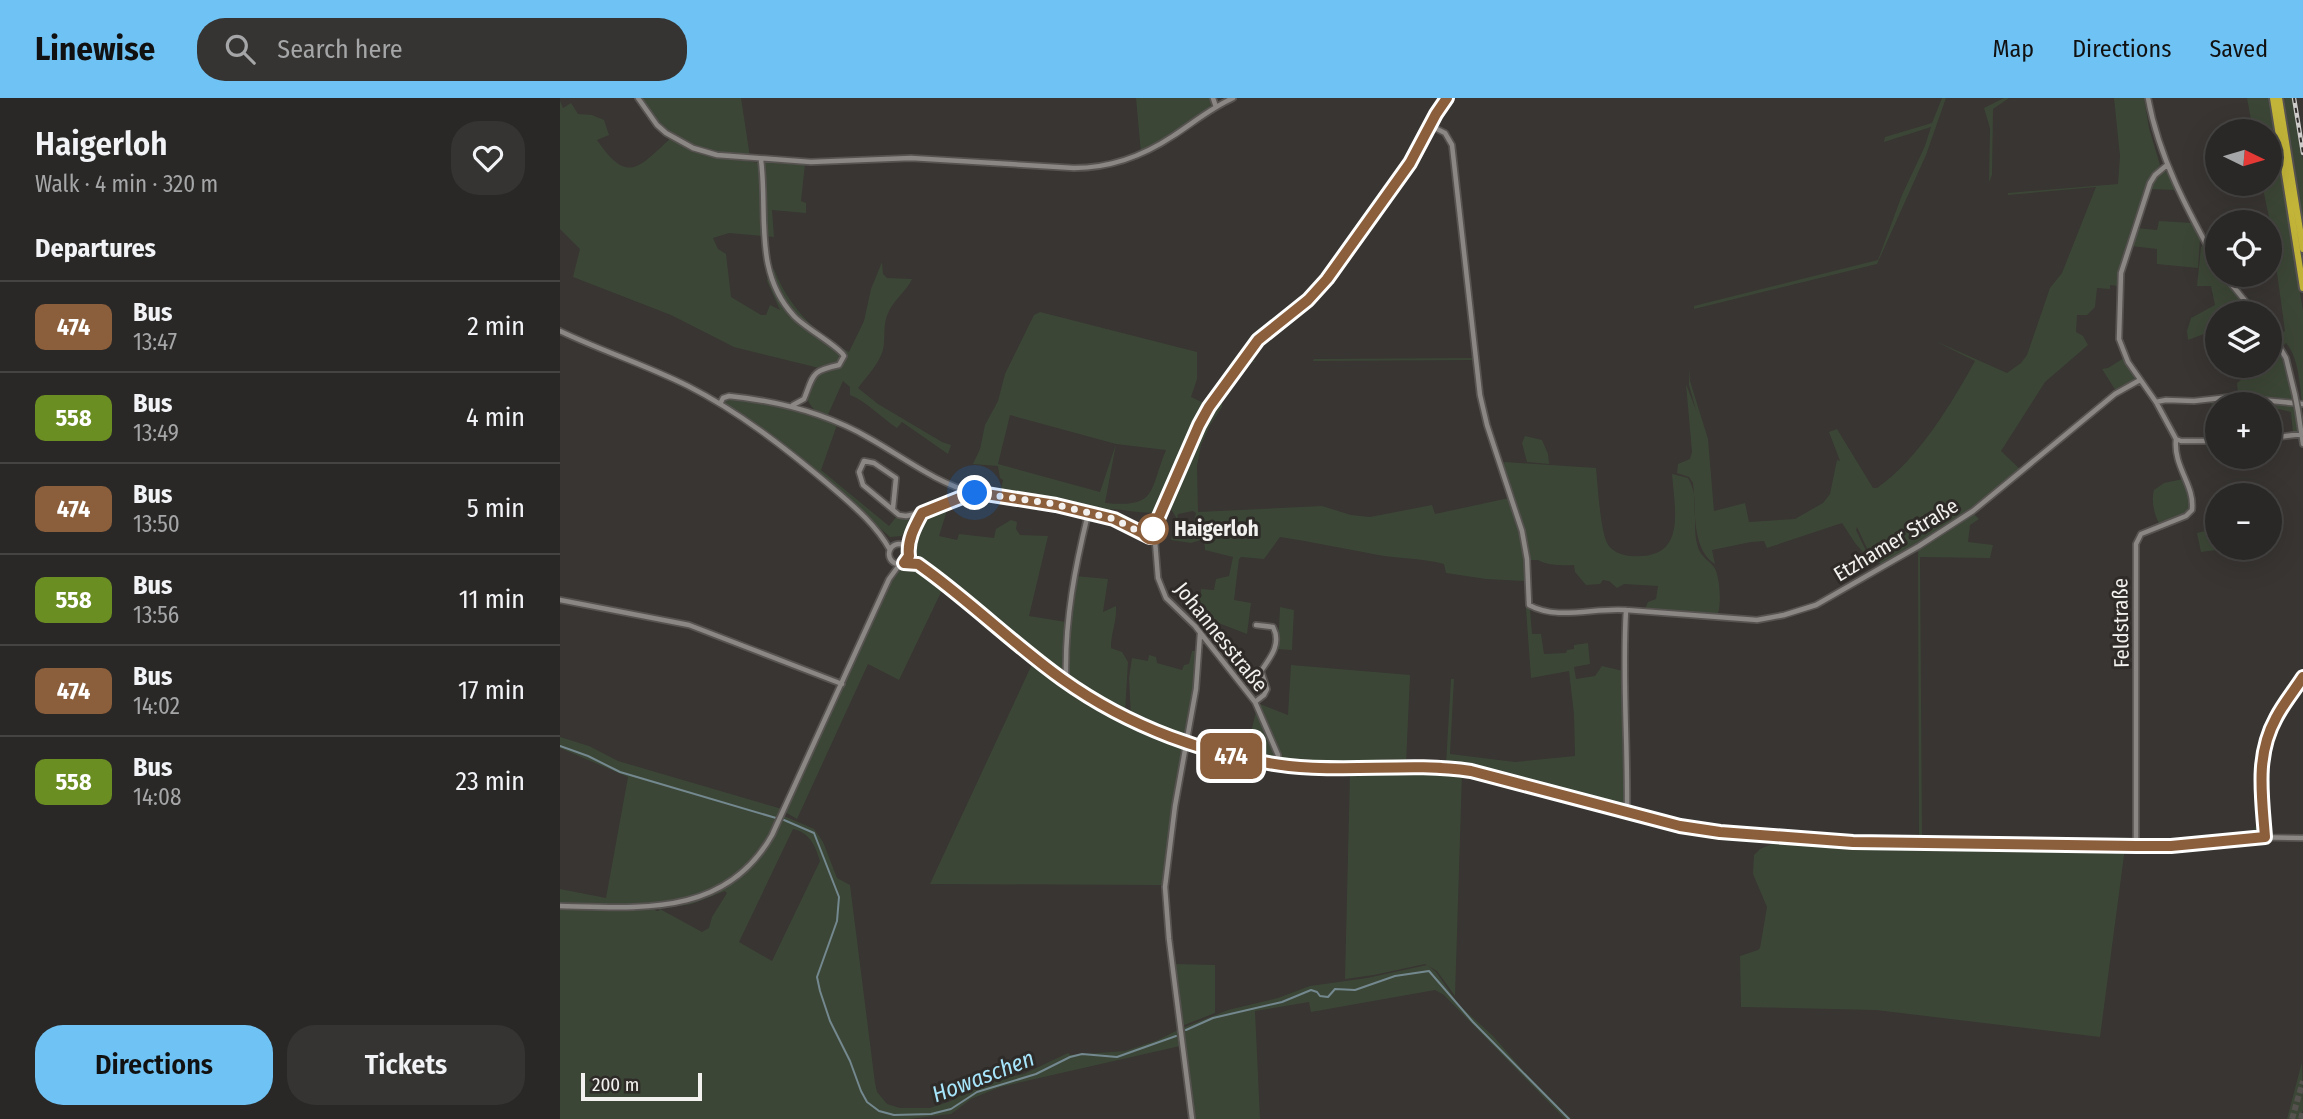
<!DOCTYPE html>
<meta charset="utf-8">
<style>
:root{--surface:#2a2826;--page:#363432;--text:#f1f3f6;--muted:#a5a6a7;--line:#464443;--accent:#6fc2f4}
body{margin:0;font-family:"Fira Sans Condensed",sans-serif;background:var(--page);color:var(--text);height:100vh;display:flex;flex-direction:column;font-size:26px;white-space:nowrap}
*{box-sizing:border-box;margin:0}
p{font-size:23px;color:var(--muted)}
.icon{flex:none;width:38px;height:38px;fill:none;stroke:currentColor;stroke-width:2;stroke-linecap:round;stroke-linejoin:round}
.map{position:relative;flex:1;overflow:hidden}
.details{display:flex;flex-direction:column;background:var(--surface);width:560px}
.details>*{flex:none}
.badge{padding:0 14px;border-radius:10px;font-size:24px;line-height:46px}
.needle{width:46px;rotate:95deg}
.fabs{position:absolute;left:1645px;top:21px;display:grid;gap:14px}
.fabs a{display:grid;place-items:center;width:77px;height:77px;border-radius:50%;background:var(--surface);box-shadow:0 7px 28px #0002,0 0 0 2px var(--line);font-size:35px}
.scale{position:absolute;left:21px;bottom:18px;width:121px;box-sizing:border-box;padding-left:7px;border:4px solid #f3f1ef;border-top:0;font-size:19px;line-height:24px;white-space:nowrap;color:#f3f1ef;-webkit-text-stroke:5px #2e2b28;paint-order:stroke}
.you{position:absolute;width:35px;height:35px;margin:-18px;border:5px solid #fff;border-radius:50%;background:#1a73e8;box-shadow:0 0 0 10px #1a73e833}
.map>.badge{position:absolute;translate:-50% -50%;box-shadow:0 0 0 4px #fff}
h2{padding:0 35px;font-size:26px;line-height:63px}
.round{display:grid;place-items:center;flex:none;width:74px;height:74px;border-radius:28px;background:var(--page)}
.head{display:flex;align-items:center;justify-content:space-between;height:119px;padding:0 35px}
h1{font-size:33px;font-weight:600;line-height:52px}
.button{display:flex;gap:14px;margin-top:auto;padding:14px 35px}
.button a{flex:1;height:80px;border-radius:28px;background:var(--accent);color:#111;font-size:28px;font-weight:600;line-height:80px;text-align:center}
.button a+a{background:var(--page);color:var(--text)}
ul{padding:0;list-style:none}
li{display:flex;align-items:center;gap:21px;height:91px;padding:0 35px;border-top:2px solid var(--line)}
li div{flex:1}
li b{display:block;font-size:26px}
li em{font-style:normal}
li .badge{min-width:77px;font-weight:700;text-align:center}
header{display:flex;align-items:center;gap:42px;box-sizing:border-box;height:98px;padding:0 35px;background:var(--accent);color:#111}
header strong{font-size:33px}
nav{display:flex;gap:38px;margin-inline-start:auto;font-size:24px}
.search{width:490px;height:63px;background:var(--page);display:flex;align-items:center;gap:18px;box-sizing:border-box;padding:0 24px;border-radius:28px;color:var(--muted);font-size:26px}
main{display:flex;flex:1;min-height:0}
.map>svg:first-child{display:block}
</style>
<header>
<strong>Linewise</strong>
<div class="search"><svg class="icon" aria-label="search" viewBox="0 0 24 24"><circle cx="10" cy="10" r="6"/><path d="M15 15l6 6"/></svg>Search here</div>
<nav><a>Map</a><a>Directions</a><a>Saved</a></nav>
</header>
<main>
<section class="details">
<div class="head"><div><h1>Haigerloh</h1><p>Walk · 4 min · 320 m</p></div><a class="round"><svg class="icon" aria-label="heart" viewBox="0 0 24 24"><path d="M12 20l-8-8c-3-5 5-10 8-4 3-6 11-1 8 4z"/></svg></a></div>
<h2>Departures</h2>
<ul>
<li><span class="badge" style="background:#8b5e3c;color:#fff">474</span><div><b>Bus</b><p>13:47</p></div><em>2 min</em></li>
<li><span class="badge" style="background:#6b8e23;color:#fff">558</span><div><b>Bus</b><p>13:49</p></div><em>4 min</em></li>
<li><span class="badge" style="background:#8b5e3c;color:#fff">474</span><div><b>Bus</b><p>13:50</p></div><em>5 min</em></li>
<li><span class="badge" style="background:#6b8e23;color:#fff">558</span><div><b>Bus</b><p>13:56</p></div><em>11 min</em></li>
<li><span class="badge" style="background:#8b5e3c;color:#fff">474</span><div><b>Bus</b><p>14:02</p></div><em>17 min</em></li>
<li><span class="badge" style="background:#6b8e23;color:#fff">558</span><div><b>Bus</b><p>14:08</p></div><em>23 min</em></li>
</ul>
<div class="button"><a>Directions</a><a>Tickets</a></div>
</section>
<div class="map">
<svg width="1743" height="1021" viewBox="0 0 1743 1021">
<rect width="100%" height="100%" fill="#383532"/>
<path fill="#3c4636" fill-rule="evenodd" d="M 80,0 L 181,0 L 190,59 C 138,54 110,44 80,0 Z
M 576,0 L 651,0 L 652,7 L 619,32 L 581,55 Z
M 880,0 L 885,0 L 849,63 L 762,184 L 750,198 L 692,243 L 680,264 L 678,263 C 682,252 686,242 695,234 C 714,218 761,198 765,171 L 843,65 L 869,16 Z
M 1382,0 L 1386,0 L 1366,57 L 1317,166 L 1134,211 L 1134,208 L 1318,162 L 1342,97 L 1365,48 L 1371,29 L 1324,44 L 1325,39 L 1372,25 Z
M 1444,0 L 1449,0 L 1433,11 L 1432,77 L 1429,84 L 1430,30 L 1424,10 Z
M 1554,0 L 1584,0 L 1589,30 L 1600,67 C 1582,93 1560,156 1558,188 L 1550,187 L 1550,191 L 1537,190 L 1535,209 L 1527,217 L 1517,217 L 1516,234 L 1523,238 L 1528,247 L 1485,284 L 1441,353 L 1462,373 L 1377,435 L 1324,467 L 1312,461 L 1297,429 L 1296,432 L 1311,463 L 1295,445 L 1282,425 L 1207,450 L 1204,443 L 1191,444 L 1152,452 L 1155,466 C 1131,451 1136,411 1133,385 L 1129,379 L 1117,375 L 1118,366 L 1130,361 L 1132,354 L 1126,286 L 1136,312 L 1129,287 L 1129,269 L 1130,283 L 1148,341 L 1154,413 L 1185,405 L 1189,424 L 1235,421 L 1263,405 L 1270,396 L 1277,362 L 1280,363 L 1269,334 L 1277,331 L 1313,390 L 1317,390 C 1357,363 1392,305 1415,263 L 1373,242 L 1447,275 L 1461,265 L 1467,257 L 1490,190 L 1502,175 L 1536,89 L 1448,97 L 1448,95 L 1558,86 L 1560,58 Z
M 1687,0 L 1708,0 L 1743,213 L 1743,313 C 1740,293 1740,261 1726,245 L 1723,248 L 1719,243 L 1720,236 L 1725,233 L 1710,124 L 1702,86 L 1710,86 L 1710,33 L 1693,33 Z
M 1724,0 L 1733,0 L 1743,62 L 1743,121 Z
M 0,3 L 3,10 L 11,5 L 18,16 L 32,17 L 44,22 L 49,37 L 37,42 C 68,87 78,70 111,40 L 145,56 L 199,65 L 201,73 L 203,138 L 169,135 L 153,140 L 158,151 L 166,156 L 171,199 L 201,217 L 206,217 L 210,207 L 220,212 L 207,183 L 209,173 L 214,171 C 228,208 254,234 289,254 L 304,223 L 311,191 L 322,164 L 323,176 L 327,180 L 352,181 C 348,191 335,201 329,213 C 322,226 326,239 323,252 C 319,266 307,278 298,290 L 318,306 L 382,344 L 391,347 L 388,356 L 342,324 L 337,330 C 321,320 308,304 290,297 L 290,289 L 283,283 L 267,319 C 234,304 248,285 268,268 L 259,270 L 174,249 L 111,217 L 13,179 L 20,151 L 0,131 Z
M 204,63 L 245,66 L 241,103 L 246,105 L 246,115 L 212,112 L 214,139 L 205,138 Z
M 1603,72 L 1610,77 L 1617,92 L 1590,91 L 1596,77 Z
M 1599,123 L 1633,125 L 1640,141 L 1638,170 L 1597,166 L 1597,151 L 1571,148 L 1576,130 L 1597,132 Z
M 1644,147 L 1657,169 L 1657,177 L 1662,177 L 1693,215 L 1657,215 L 1657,256 L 1653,253 L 1644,236 L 1628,242 L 1627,233 L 1631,220 L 1655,207 L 1651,188 L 1637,188 L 1641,149 Z
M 480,214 L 637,254 L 637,281 L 631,299 L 648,307 L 685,263 L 697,263 L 685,266 L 662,296 L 662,309 L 650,327 L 641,347 L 637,368 L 638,414 L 762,408 L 791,417 L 810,419 L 872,407 L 875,416 L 949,400 L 959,422 L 966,462 L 966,500 L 970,511 L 972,536 L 981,536 L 984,556 L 1006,555 L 1007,552 L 1014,551 L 1014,547 L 1028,545 L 1030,566 L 1014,569 L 1016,581 L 1035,578 L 1042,568 L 1063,573 L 1068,701 L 1075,711 L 1084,716 L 1066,717 L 928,679 L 902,675 L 895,898 L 877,873 L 865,866 L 814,877 L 785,881 L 790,675 L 726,671 L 626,651 L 630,649 C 684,662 734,673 789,673 L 732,666 L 724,664 L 722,661 L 699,608 L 700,606 L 728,617 L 731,567 L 850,577 L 846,666 L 886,666 L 891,581 L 894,581 L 890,656 L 955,664 L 1015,658 L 1014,616 L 1009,573 L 971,580 L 964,483 L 926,481 L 886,475 L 884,466 C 862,460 841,461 818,457 C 786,451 753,444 720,439 L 704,461 L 681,459 L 679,461 L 674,502 L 691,505 L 687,536 L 661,526 L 645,515 L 628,513 L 632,498 L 641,500 L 641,491 L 654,492 L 656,481 L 669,478 L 673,459 L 645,452 L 644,441 L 631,445 L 611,442 L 612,437 L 625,436 L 632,431 L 636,415 L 633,413 L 618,416 L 617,421 L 611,411 C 592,419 571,412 551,411 L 547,418 L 492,404 L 440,395 L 443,382 L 440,380 L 438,368 L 413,366 L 420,351 L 425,327 L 438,303 L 445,276 L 474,217 ZM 450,317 L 556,346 L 540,394 L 438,366 ZM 556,346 L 606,352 C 589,393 598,410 545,405 Z
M 1710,236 C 1729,268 1733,296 1739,332 L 1733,336 L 1731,314 L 1710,309 L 1710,306 L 1657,306 L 1657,322 L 1653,321 L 1651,302 L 1709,301 L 1678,297 L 1677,285 L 1688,276 L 1687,268 L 1710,268 Z
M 914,260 L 914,262 L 753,263 L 754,261 Z
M 1564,260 L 1576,282 L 1556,293 L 1542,271 L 1548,270 Z
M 170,300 L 227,307 L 277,327 L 261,372 L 329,428 L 337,418 L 344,420 L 357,417 L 342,438 L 330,439 L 235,356 L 165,307 L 165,303 Z
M 965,338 L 982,342 L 988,356 L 989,366 L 967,364 L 962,345 Z
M 945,364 L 1036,370 C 1038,390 1040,429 1047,445 C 1051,453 1061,457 1070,458 C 1127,463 1115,414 1112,376 L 1128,380 C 1141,401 1130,430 1139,452 C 1142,459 1149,463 1154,469 C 1160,477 1162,509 1157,518 L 1084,513 L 1088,504 L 1096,501 L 1098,488 L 1064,486 L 1057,490 L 1049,483 L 1043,482 L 1040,486 L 1026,487 L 1015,474 L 1014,467 C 1004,468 986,467 978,462 L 968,462 L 958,411 L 942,367 Z
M 1623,381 L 1632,405 L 1629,414 L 1600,427 C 1594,417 1591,403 1594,392 L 1604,385 Z
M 389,406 L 379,438 L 397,442 L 399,436 L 434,440 L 436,431 L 451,422 L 457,424 L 456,431 L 460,437 L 488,438 L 469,518 L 506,524 L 503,576 L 499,576 L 370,469 L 352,457 L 352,443 L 363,417 Z
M 1413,415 L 1419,421 L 1410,427 L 1408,444 L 1433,447 L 1430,460 L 1360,459 L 1362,740 L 1363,741 L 1574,743 L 1574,745 L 1359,742 L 1358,453 L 1360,449 Z
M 1657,430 L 1657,450 L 1671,450 L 1641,454 L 1637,435 Z
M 347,468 L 357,471 L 384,488 L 339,582 L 308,566 L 237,721 L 225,714 L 336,473 L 339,470 Z
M 515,478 L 548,481 L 543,514 L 556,508 C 557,524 551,534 551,550 L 562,554 L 568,564 L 565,615 L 563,616 L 520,590 L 508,579 L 507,538 Z
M 720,509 L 734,512 L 732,552 L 718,551 Z
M 632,553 L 638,553 L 636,584 L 624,640 L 571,619 L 569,580 L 572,560 L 588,563 L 589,557 L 596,559 L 597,565 L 622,572 L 624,567 L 629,566 Z
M 474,562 C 520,596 568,625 622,646 L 602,787 L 370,786 Z
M 697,610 L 717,657 L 713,663 L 690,660 L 696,637 L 691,634 Z
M 0,639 L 29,648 L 58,663 L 222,711 C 170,818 105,809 0,805 L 0,791 L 46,800 L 68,679 L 0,650 Z
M 1705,639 L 1699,680 L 1703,730 L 1701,735 L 1616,746 L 1579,745 L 1578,739 C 1591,750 1674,738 1693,733 C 1710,709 1688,666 1705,639 Z
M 224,718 L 254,731 L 263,744 L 277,780 L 290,787 L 315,985 L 317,994 L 327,1006 L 340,1010 L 370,1010 L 391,1003 L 423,985 L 464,976 L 508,955 L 510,957 L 565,953 L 598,942 L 618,932 L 620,948 L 440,989 L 411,1001 L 391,1016 L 349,1021 L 0,1021 L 0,810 L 95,811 L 96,813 L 99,813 L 100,809 C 162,805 197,771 224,718 ZM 233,731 C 250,735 255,747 260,763 L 212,863 L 179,844 ZM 165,793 L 167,795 L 152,819 L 149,830 L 142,834 L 100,811 L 132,806 Z
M 1223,741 L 1298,746 L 1391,747 L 1395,754 L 1406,747 L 1565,750 L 1540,939 L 1316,912 L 1181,909 L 1180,858 L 1198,852 L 1200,850 L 1207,809 L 1193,776 L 1194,757 L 1200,751 Z
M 614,866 L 655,867 L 655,915 L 622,928 Z
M 867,867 L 876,874 L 899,907 L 933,938 L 966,976 L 1011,1021 L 1005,1021 L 884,897 L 875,892 L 751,914 L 749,904 L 695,913 L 700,1021 L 633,1021 L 622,930 L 668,912 L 718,900 L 750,888 L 807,880 Z
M 1742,964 L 1743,1011 L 1740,1021 L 1727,1021 Z"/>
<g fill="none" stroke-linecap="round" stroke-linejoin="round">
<path stroke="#73888f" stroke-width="2" d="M 0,648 L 28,658 L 60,674 L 216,720
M 224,722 L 254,735 L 279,799 L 277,823 L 257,879 L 260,893 L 270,923 L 290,963 L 301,993 L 307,1004 L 319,1013 L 334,1017 L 371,1016 L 391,1011 L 417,994 L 476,976 L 510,959 L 522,956 L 557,959 L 616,938
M 626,932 L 653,920 L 722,904 L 751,892 L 757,894 L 760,898 L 768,899 L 775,891 L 795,892 L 835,878 L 869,873 L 913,924 L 1009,1021"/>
<path stroke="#54514e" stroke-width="6" stroke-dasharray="6 3" stroke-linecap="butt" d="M 1732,1021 L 1743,983
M 1741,1021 L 1743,1013"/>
<g stroke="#565351" stroke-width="8">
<path id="minor" d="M 78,0 L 97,27 L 106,35 L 133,50 L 157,57 L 251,64 L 351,60 L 514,70 C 550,70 583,58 613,38 C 633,25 651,10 673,0
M 653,0 L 656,9
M 1588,0 C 1599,60 1628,113 1657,166
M 869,27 L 885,35 L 892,47 L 920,297 L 927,327 L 962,433 L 967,461 L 969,507 C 998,523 1035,509 1066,512 C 1062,579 1068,646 1067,713
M 201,62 C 208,116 193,174 234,218 C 245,230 280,249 284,258 L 279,267 C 251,273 254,276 244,301 L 233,307
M 1607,67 L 1595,77 L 1590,85 L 1561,175 L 1559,241 L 1568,264 L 1596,304 L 1616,341 L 1621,343 L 1657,343
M 1664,177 L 1695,215
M 0,233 C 42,253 86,267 128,288 C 179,314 224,349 268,386 C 291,406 315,425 330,452
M 1710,233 L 1726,260 L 1735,297
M 1596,304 L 1606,302 L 1634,303 L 1670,299 L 1743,306
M 160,306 L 163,300 L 169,298 C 218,303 266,315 309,340 C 343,359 376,385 414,395
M 1738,313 L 1743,346
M 1710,340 L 1742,336
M 333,410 L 336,380 L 314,365 L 304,363 L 299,374 L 303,387 L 339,417 L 346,418 L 361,415
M 590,438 L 639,327 L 649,309 L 698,242 L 748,202 L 767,181 L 850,65 L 875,16 L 887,0
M329 456a10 10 0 1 1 20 0a10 10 0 1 1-20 0Z
M 348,451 L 352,435 L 362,415 L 402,399 L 426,396 L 496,407 L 554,421 L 590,438 L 595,443 L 598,480 L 606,500 L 635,528 L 695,604 L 718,657 L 718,666
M 349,457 C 364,474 397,495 415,510 C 444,534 472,559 502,581 C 569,630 652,660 734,668 C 798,675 863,664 926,675 L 1130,730 L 1265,743 L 1611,748 L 1689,739 L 1743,740
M 0,502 L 129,527 L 282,586
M 1066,512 L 1197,522 L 1224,517 L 1256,507 L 1359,448 L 1413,413 L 1555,296 L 1580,282
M 503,582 L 506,576 C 505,521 515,469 528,416
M 695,604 L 704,597 L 707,591 L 701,573 C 710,560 722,546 713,529 L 696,527
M 1705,739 C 1702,698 1695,658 1715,620 C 1723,606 1734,593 1743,579
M 1576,748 L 1576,446 L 1581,436 L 1626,418 L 1632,412 C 1635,387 1613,369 1616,341
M 0,808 C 81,810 166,819 212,737 L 329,481 L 340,466
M 632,1021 L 609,841 L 605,789 L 615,708 L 636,591 L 640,536"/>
</g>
<g stroke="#565351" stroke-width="10">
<path id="highway" d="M 1713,0 L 1743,190
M 1719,0 L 1743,151"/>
</g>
<use href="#minor" stroke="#8b8784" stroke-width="4.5"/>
<use href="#highway" stroke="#c2b439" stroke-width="6"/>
<g stroke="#cfcdcb" stroke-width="4.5">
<path id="rail" d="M 1734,0 L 1743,55"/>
</g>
<use href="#rail" stroke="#2e2b28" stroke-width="2" stroke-dasharray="5" stroke-linecap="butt"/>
<g stroke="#565351" stroke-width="8" stroke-linecap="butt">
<path id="minor-bridge" d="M 1735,297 L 1738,313"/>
</g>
<use href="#minor-bridge" stroke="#8b8784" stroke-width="4.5"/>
</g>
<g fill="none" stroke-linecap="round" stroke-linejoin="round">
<g stroke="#fff" stroke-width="16">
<path id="line" d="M 887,0 L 876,16 L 850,65 L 767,181 L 748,202 L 698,242 L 649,309 L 639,327 L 590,439 L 554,421 L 496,407 L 426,396 L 402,399 L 362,415 C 355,428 347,442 349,458 L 344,465 L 358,466 L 369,474 C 415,508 456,548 502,581 C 569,629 648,658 729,668 C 790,675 851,664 911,673 L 1120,728 L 1160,734 L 1293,744 L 1576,748 L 1611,748 L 1705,739 C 1702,698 1695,658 1716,620 C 1723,606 1734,593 1743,579"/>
</g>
<use href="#line" stroke="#8b5e3c" stroke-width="10"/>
<path stroke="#f3f1ef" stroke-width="7" stroke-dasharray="0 12.6" d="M 415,395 L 489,405 L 554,421 L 590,439 L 593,431"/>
</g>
<circle fill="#fff" stroke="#8b5e3c" stroke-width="3.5" cx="593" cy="431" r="14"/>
<g text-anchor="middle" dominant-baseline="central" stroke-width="6" stroke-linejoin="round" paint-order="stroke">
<g font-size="21" font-weight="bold" fill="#f3f1ef" stroke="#2e2b28" text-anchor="start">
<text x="614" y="431">Haigerloh</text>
</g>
<g font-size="21" fill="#f3f1ef" stroke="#2e2b28">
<text transform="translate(1336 442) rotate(-31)">Etzhamer Straße</text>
<text transform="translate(1561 525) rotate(-91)">Feldstraße</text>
<text transform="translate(661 539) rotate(51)">Johannesstraße</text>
</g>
<g font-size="23" font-style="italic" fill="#a6e5fb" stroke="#2e2b28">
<text transform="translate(423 978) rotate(-21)">Howaschen</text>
</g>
</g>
</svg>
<div class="fabs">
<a><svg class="needle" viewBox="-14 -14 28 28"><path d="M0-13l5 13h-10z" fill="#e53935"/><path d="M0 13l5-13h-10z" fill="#a5a6a7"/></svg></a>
<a><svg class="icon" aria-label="locate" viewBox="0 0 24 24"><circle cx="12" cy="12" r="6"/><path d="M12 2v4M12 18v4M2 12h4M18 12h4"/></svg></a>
<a><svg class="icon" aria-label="layers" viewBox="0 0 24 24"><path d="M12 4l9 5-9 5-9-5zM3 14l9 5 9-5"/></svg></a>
<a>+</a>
<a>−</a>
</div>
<div class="scale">200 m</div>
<div class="you" style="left:415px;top:395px"></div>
<b class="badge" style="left:671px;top:658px;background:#8b5e3c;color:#fff">474</b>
</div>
</main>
